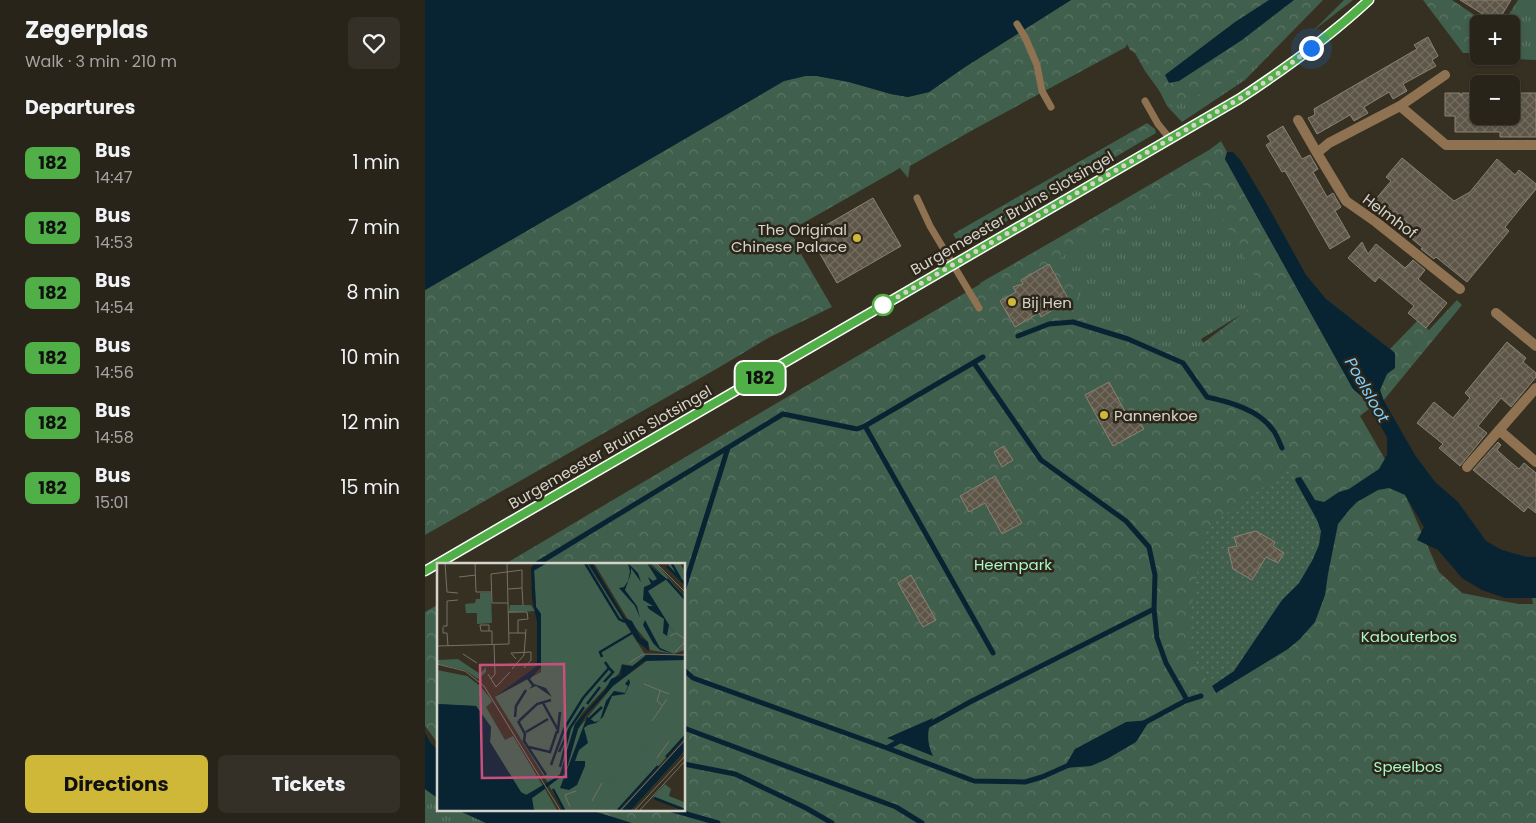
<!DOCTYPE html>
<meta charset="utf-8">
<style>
:root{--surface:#28241a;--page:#343027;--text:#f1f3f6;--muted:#a5a4a2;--line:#444139;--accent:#cfb837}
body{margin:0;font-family:Poppins,sans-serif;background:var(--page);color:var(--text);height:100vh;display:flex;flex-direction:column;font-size:19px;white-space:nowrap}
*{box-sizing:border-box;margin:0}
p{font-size:16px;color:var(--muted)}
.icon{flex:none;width:28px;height:28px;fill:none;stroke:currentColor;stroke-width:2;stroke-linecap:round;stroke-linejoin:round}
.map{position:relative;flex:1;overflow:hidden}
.panel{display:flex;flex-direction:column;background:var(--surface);width:425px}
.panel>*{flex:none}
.badge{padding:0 10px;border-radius:8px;font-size:18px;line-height:32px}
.fabs{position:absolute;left:1045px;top:15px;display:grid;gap:10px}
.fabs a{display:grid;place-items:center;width:50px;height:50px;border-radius:8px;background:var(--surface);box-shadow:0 1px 4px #0004,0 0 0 1px var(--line);font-size:25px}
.you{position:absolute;width:25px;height:25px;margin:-12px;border:4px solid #fff;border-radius:50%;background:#1a73e8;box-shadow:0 0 0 8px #1a73e833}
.map>.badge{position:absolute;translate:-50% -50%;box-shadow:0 0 0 2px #fff}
h2{padding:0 25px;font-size:19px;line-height:45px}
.round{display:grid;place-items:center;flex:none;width:52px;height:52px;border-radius:8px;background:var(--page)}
.overview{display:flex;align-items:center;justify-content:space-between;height:85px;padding:0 25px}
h1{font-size:24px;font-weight:700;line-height:38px}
.button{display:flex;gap:10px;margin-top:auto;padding:10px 25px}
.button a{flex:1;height:58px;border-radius:8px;background:var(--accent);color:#111;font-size:20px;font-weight:700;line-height:58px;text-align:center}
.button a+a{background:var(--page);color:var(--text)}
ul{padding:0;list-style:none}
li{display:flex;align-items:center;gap:15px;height:65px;padding:0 25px}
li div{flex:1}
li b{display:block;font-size:19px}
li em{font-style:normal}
li .badge{min-width:55px;font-weight:700;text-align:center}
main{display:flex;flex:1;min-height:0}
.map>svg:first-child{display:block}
</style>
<main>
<section class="panel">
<div class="overview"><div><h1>Zegerplas</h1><p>Walk · 3 min · 210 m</p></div><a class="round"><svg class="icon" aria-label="heart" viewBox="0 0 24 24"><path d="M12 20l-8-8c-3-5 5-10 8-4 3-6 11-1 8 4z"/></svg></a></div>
<h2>Departures</h2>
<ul>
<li><span class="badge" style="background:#50af46;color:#111">182</span><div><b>Bus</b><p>14:47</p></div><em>1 min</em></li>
<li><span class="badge" style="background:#50af46;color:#111">182</span><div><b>Bus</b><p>14:53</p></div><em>7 min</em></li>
<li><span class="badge" style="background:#50af46;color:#111">182</span><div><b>Bus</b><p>14:54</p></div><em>8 min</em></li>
<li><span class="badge" style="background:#50af46;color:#111">182</span><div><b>Bus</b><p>14:56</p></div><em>10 min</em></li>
<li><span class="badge" style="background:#50af46;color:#111">182</span><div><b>Bus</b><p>14:58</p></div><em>12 min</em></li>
<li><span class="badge" style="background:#50af46;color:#111">182</span><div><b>Bus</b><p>15:01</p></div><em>15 min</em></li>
</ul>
<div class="button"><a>Directions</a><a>Tickets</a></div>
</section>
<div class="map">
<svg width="1111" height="823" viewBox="0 0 1111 823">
<defs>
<pattern id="grass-tufts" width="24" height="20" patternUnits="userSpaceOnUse" patternTransform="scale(1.25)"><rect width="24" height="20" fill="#415f4d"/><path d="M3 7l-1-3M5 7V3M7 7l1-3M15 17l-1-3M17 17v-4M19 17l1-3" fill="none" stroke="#5c7565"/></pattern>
<pattern id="forest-crowns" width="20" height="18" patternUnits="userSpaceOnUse" patternTransform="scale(1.25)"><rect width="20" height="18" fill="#415f4d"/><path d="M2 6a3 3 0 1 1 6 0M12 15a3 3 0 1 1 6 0" fill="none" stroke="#5c7565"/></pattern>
<pattern id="garden-dots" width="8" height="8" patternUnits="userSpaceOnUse" patternTransform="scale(1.25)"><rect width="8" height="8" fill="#415f4d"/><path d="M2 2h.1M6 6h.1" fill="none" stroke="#5c7565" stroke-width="1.8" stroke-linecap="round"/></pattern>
<pattern id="building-cross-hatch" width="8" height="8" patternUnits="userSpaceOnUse" patternTransform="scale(1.25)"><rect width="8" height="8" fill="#5d5648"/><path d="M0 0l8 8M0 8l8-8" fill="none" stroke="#746d61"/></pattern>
</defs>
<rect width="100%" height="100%" fill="#353022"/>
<path fill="url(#grass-tufts)" d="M 869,0 L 898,0 L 820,80 L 757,122 L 742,106 L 730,82 Z
M 919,0 L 928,0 L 888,31 Z
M 1093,0 L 1111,0 L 1111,60 L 1091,59 L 1090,39 L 1086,38 L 1086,24 L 1078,24 Z
M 771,159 L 850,296 L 812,317 L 776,339 L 802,381 L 839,359 L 875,340 L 883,350 L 880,356 L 797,404 C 789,399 782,394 776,387 C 769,378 765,367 757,359 C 740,341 665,323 641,325 C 621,326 603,334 586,341 L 555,283 Z
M 0,789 L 14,799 L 14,809 L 34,809 L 61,823 L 0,823 Z"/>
<path fill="url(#forest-crowns)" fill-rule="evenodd" d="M 646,0 L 896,0 L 792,87 L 746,107 L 720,71 L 710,53 L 705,50 L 702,44 L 701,47 L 546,131 L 485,166 L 483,178 L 475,168 L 366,230 L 375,252 L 407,307 L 345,337 L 293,368 L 0,535 L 0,290 L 359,81 L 380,76 L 392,76 L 424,82 L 466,94 L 483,97 L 504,92 L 540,67 Z
M 998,0 L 1027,0 L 1063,24 L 1054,24 L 1054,53 L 1038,53 Z
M 722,123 L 730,129 L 731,133 L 536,248 L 528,234 Z
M 796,141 L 802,152 L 800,159 L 928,389 L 940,399 L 944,409 L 935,416 L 979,492 L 1014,572 L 1037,593 L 1093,604 L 1108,604 L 1107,598 L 1111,598 L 1111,823 L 200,823 L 156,809 L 259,809 L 259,564 L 80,564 L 306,430 L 784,150 ZM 775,179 L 841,296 L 770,349 L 753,352 L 662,313 L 635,258 Z
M 1032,300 L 1037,305 L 958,401 L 955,390 L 970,353 L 965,349 L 993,320 L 1004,330 Z
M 14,604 L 14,745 L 0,726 L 0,612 Z"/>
<path fill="url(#garden-dots)" d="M 865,468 L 871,478 L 870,480 L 892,520 L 896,531 L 894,545 L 887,561 L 874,583 L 857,600 L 809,671 L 787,686 L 775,672 L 763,641 L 764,623 L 778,539 L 784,526 Z"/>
<path fill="#082433" d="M 0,0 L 646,0 L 540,67 L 504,92 L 483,97 L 466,94 L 424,82 L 392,76 L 380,76 L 359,81 L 0,290 Z
M 844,0 L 869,0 L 817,40 L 754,81 L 744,83 L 740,75 L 810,22 Z
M 802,152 L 808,152 L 816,161 L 844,208 L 881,275 L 901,299 L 970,353 L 970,368 L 962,374 L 955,390 L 959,401 L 990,455 L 1010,482 L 1033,502 L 1061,541 L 1077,550 L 1102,557 L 1111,557 L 1111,598 L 1080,598 L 1057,590 L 1037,578 L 1013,550 L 992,540 L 999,527 L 980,495 L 964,488 L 953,490 L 932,502 L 925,509 L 913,524 L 903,574 L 900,595 L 890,622 L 875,639 L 863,649 L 791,693 L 787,686 L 809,671 L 857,600 L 874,583 L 887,561 L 894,545 L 896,531 L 892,520 L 870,480 L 871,478 L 876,477 L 890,500 L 899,502 L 914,492 L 924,489 L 954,469 L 962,455 L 962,437 L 940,399 L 928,389 L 800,159 Z
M 508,718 C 501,730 502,744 508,756 L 462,738 Z
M 725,720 L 711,742 L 682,759 L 666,766 L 639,768 L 650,749 L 701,722 Z
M 0,733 L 5,742 L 14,752 L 14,799 L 0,789 Z
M 30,809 L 162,809 L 207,823 L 61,823 Z"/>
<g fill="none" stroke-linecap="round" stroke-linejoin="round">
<path stroke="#082433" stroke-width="5" d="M 593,336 L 624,324 L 648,322 L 703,339 L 758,363 L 782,397 C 805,402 834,410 848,430 C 852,435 854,442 857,448
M 549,363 L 616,460 L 701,521 L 724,547 L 730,575 L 729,609 L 732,638 L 741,663 L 762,700
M 440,426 L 568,653
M 112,564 L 358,414 L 432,429 L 440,426 L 558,357
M 259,588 L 303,448
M 259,670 L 268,678 L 462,748
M 719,723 L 760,701 L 776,696
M 500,727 L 545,702 L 729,609
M 259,728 L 471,807 L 497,823
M 478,739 L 462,748 L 549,781 L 600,782 L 617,777 L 644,765
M 259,764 L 310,774 L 381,808 L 407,823
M 244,809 L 293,823"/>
</g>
<path fill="url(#building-cross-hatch)" stroke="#898272" d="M 1035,0 L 1086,0 L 1072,23 Z
M 1003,37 L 1013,56 L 1007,60 L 1011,66 L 978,84 L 982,91 L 968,99 L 964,92 L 939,107 L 943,113 L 929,121 L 925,115 L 892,134 L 883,118 L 890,115 L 889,109 L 992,49 L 989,45 Z
M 1020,93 L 1035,93 L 1037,96 L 1037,93 L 1054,93 L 1054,116 L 1086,116 L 1086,93 L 1111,93 L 1111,137 L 1075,137 L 1075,132 L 1030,132 L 1030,116 L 1020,116 Z
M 858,126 L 877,159 L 885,155 L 893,169 L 888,172 L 902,197 L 908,193 L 916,207 L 910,211 L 925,237 L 905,249 L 860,171 L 857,172 L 841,145 L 846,142 L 842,136 Z
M 977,158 L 1029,201 L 1045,192 L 1072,159 L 1090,175 L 1094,170 L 1111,184 L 1111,189 L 1080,227 L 1084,231 L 1042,282 L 1011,257 L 1009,259 L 996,249 L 998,248 L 946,205 L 966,181 L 961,177 Z
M 448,198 L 476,246 L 412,283 L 384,235 Z
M 937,242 L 943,254 L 951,244 L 980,268 L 988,260 L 1000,270 L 993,279 L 1022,303 L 1001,328 L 983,313 L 989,306 L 954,277 L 950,282 L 923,258 Z
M 624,264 L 644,300 L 616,317 L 614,313 L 590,327 L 575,301 L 591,292 L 588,287 L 598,284 L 596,280 Z
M 1082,342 L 1101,358 L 1098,362 L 1111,373 L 1111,377 L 1086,407 L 1076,398 L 1053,426 L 1062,433 L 1035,466 L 1014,448 L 1018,444 L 992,423 L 1009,402 L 1028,418 L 1045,398 L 1040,393 Z
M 684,382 L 703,417 L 710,413 L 719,429 L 688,446 L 660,395 Z
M 1073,442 L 1076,445 L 1072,450 L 1083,460 L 1094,469 L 1099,463 L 1111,473 L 1111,513 L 1103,507 L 1099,512 L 1048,470 Z
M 579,446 L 588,460 L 577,467 L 569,452 Z
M 570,476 L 597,523 L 577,534 L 560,503 L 544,512 L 535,496 Z
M 831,531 L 850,542 L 848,546 L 859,553 L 853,563 L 841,557 L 827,580 L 808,569 L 803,548 L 812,546 L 809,537 Z
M 486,575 L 511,620 L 498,627 L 473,583 Z"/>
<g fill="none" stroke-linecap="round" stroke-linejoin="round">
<path stroke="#8f7251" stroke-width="7" d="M 592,24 L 600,37 L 612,65 L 617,91 L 626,107
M 720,101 L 733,124 L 746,140
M 492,198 L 505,226 L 554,308"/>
<path stroke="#8f7251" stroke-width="10" d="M 1020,75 L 975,106 L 904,143 L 892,153 L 921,201 L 951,222 L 1035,289
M 975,106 L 1021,145 L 1111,145
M 873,120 L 892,153
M 1071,313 L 1111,346
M 1074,430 L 1111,462
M 1042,467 L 1111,388"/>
<path stroke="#8f7251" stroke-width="10" d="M 0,571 L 814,99 C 860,69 904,37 944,0"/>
</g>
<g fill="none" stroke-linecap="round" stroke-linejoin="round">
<g stroke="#fff" stroke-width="11">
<path id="line" d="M 0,571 L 814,99 C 860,69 904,37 944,0"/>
</g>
<use href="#line" stroke="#50af46" stroke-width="8"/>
<path stroke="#d6d3ca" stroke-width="5" stroke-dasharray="0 9" d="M 458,305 L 450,310 L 814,99 L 855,72 L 886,48"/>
</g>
<g fill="#cfb837" stroke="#2b2619" stroke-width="2">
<circle cx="432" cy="238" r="5"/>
<circle cx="587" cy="302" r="5"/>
<circle cx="679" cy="415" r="5"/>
</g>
<circle fill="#fff" stroke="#50af46" stroke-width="2.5" cx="458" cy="305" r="10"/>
<g text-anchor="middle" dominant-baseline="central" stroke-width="5" stroke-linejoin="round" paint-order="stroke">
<g font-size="15" fill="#d6d3ca" stroke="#2b2619">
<text transform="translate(587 213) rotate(-30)">Burgemeester Bruins Slotsingel</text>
<text transform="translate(965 216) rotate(37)">Helmhof</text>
<text transform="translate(185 447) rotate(-30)">Burgemeester Bruins Slotsingel</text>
</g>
<g font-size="15" fill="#d6d3ca" stroke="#2b2619" text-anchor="start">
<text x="422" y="229" text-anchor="end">The Original<tspan x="422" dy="17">Chinese Palace</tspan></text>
<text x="597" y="302">Bij Hen</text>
<text x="689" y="415">Pannenkoe</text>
</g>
<g font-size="15" fill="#a8f7c7" stroke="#2b2619">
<text x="588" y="564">Heempark</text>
<text x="984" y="636">Kabouterbos</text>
<text x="983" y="766">Speelbos</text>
</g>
<g font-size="16" font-style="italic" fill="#7fd0fd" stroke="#2b2619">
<text transform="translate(942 390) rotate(60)">Poelsloot</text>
</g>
</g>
<g transform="translate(12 563)">
<rect width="248" height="248" fill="#353022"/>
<path d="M 157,0 L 210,0 L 226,12 L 213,0 L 219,0 L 247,33 L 247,87 L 237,91 L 213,87 L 211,79 L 190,55 ZM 233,0 L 243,0 L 247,7 L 247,21 L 230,3 ZM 43,30 L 54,30 L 55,60 L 40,61 L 40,50 L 29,50 L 28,41 L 38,40 L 39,36 L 43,36 ZM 211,97 L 247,97 L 247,174 L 183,247 L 128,247 L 112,223 L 130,205 L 141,166 L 176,123 ZM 74,128 L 78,135 L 85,133 L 79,155 L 73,158 L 60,137 ZM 228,221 L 234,226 L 232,233 L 247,239 L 247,246 L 216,234 Z" fill="#415f4d"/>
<path d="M 110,0 L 150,0 L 209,93 L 195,103 L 185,101 L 182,110 L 146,149 L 138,161 L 123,211 L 111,220 L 58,134 L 104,109 L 104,51 L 99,44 L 97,8 ZM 74,129 L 80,138 L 76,147 L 70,150 L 62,136 ZM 73,42 L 94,42 L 98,48 L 72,50 ZM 21,96 L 43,111 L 49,104 L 49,109 L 41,116 L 28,107 L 0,101 L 0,97 ZM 0,107 L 30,113 L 43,123 L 53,135 L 55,139 L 49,144 L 68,177 L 76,173 L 106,223 L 91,232 L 84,230 L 53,179 L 54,164 L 39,143 L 0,141 ZM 207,122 L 219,127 L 210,143 L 210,130 L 204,127 ZM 236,149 L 241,149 L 229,171 L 218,171 L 212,177 L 210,187 L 204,192 L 213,165 ZM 191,192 L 182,212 L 170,225 L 186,194 ZM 108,226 L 120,247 L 97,247 L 93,242 L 95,235 Z" fill="#415f4d" fill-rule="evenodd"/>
<path d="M 99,123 L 112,132 L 114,134 L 97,135 L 91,126 Z" fill="#415f4d"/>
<path d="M 98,0 L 110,0 L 97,7 L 99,44 L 104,51 L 104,104 L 93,116 L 97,121 L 109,125 L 115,134 L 99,123 L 92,126 L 95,123 L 90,116 L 59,133 L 100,103 L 100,59 L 95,35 L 94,5 ZM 151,0 L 155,0 L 188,55 L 195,58 L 204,75 L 211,79 L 212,88 L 200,78 ZM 191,0 L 201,10 L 204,19 L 194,5 L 194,10 L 188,27 L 200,43 L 203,55 L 198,43 L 182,25 L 187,24 L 191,18 L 193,9 ZM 210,0 L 230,16 L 211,28 L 244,81 L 232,62 L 230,73 L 226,70 L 227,56 L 212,46 L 210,43 L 216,43 L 206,37 L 207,24 L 214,21 L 211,14 L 216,18 L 220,16 ZM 208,57 L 223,85 L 237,91 L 223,87 L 216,80 L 206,62 ZM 227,91 L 247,93 L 247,97 L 208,98 L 176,123 L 149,152 L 141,166 L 128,211 L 95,235 L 97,247 L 0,247 L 0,141 L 39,143 L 54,164 L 53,179 L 84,229 L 89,232 L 123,212 L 138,161 L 168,127 L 174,116 L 183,112 L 185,102 L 196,103 L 209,92 ZM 192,116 L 193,120 L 188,131 L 175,133 L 166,154 L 159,160 L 151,162 L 147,165 L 151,180 L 142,187 L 138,198 L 148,198 L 148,203 L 140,222 L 132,227 L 123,225 L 150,154 L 158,159 L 163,157 L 169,138 L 177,128 L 188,130 L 191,123 L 188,121 ZM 247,178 L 247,188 L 242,194 L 194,247 L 185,247 Z" fill="#082433"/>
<path fill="none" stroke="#082433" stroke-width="2.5" d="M 148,0 L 182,56 L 188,59M 235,1 L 243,15M 230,3 L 248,21M 230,16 L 248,36M 165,94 L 163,89 L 195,70M 167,119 L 176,109 L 172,105M 106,140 L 121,167 L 123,149M 150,141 L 163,124M 78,154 L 79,143 L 89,127M 151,157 L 165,144M 81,158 L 88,171 L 87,178 L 109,212M 82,158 L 100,141 L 114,137M 89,169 L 111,156M 92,184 L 113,189 L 120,168M 122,189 L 133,165M 229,194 L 248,173M 114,202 L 127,166 L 146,135 L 172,105 L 168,99M 123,204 L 133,165 L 147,144M 116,226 L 127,247M 217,235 L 248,247M 181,247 L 221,203"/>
<path fill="none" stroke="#757165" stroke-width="1" d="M 8,0 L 10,29 L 21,30M 38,0 L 39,29 L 54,29M 219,0 L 248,29M 22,14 L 39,12M 71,26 L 85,25 L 86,42M 71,40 L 55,40 L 54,11 L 85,7 L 85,25M 71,49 L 90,49 L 91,56 L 81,57 L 81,70M 6,63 L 10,63 L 10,38 L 21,37M 6,64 L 6,70 L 10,70 L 11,83M 52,68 L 52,62 L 43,62 L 44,68 L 55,68 L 55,82M 72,70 L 89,70M 233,73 L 239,70 L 248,76M 0,83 L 72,81 L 70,0M 238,89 L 247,80 L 247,77M 26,91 L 40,100M 79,96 L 74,90 L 94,89 L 94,97 L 87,105M 192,100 L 206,91 L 248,92M 0,101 L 28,108 L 47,123 L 123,247M 75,106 L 87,92 L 89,66M 51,111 L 59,124 L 73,109M 54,116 L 58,111 L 57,82M 207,121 L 232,131M 223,128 L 220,138 L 225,142M 215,158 L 230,136M 220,195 L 232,178M 155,238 L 165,220M 133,244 L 128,232 L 139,228M 184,247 L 248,177M 198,247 L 248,193M 203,247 L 248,198"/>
<path fill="#c8507c" fill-opacity="0.15" stroke="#c8507c" stroke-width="2.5" d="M 127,101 L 129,214 L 45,215 L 43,102 Z"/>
<rect width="248" height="248" fill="none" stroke="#d6d3ca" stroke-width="2.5"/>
</g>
</svg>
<div class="fabs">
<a>+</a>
<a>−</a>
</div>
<div class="you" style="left:886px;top:48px"></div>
<b class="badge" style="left:335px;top:378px;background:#50af46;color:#111">182</b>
</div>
</main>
